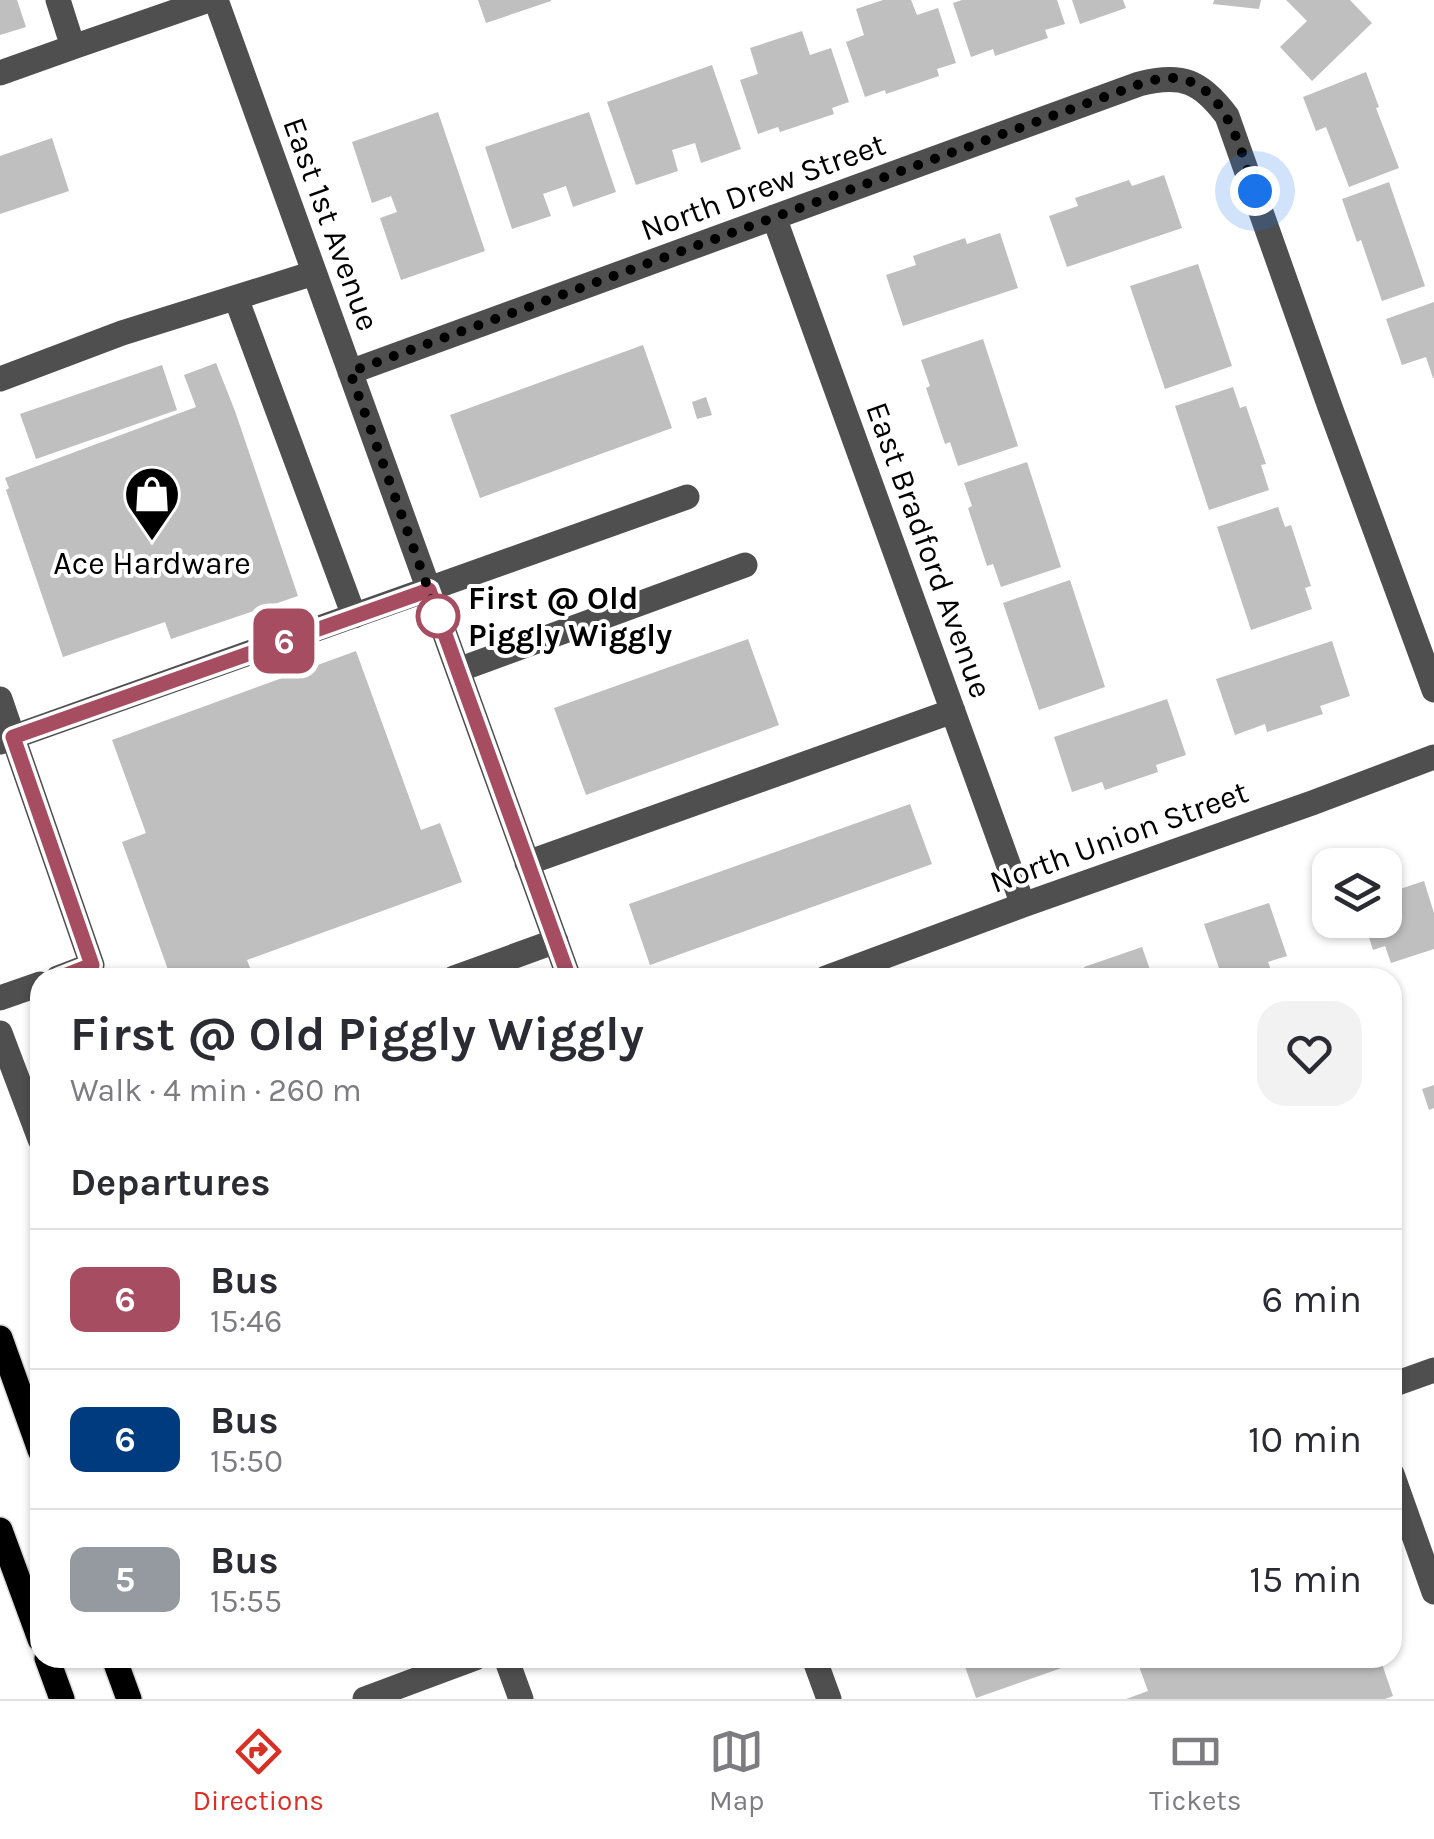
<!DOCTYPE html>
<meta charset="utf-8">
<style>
:root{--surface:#fff;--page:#f2f2f3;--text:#2b2b33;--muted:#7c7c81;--line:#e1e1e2;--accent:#d93025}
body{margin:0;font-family:Karla,sans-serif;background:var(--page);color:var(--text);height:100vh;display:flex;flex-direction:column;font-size:38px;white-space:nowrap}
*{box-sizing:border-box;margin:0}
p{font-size:32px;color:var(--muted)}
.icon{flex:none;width:55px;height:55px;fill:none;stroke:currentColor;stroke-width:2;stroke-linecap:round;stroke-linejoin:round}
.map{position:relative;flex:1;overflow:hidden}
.side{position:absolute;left:30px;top:968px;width:1372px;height:700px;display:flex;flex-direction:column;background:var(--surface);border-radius:30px;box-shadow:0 2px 8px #0004}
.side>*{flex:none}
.badge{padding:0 20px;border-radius:15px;font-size:35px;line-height:65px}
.controls{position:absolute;left:1312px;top:848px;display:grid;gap:20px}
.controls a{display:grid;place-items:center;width:90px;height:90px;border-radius:20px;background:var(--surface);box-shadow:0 2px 8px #0004;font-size:50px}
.you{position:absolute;width:50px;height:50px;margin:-25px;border:8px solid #fff;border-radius:50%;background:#1a73e8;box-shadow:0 0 0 15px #1a73e833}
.map>.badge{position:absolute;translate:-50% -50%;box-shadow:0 0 0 5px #fff}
h2{padding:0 40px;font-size:38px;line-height:90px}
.round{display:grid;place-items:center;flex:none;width:105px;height:105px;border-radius:30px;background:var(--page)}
.head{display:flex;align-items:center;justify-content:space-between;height:170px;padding:0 40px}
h1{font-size:48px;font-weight:700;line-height:75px}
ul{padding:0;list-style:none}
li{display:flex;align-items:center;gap:30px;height:140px;padding:0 40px;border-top:2px solid var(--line)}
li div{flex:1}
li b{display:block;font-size:38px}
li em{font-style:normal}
li .badge{min-width:110px;font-weight:700;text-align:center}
.tab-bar{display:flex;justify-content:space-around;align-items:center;height:140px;border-top:2px solid var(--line);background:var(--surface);font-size:28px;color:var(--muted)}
.tab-bar a{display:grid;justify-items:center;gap:5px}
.tab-bar .active{color:var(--accent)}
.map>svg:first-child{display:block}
</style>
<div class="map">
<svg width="1434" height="1699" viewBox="0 0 1434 1699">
<rect width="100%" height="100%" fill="#fff"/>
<path fill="#bfbfbf" d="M 0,0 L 17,0 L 26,27 L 0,35 Z
M 478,0 L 551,0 L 551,1 L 486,23 Z
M 883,0 L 911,0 L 917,15 L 938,8 L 956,63 L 937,69 L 939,76 L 886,94 L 885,90 L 865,97 L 846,42 L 864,35 L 856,9 Z
M 962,0 L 1057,0 L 1065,24 L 1045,30 L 1048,38 L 995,56 L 993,49 L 971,57 L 953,3 Z
M 1072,0 L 1123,0 L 1126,8 L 1080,24 Z
M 1214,0 L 1261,0 L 1259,9 L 1213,4 Z
M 1286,0 L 1350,0 L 1372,23 L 1312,81 L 1280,47 L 1307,21 Z
M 802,31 L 810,55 L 831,48 L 849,102 L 832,108 L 834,114 L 780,132 L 778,127 L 758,134 L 740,80 L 758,74 L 750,48 Z
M 712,65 L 741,149 L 701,163 L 695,143 L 672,150 L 678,171 L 636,185 L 607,102 Z
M 1366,72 L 1379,107 L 1376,108 L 1399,168 L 1349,187 L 1326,127 L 1316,131 L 1303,97 Z
M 438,112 L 485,251 L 401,280 L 380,218 L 397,212 L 391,196 L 372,203 L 352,142 Z
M 589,112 L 616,192 L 573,207 L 566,186 L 543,194 L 551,216 L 512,229 L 485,147 Z
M 52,138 L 69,191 L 0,214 L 0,156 Z
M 1164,175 L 1182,228 L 1067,267 L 1049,216 L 1078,206 L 1075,198 L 1129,180 L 1132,186 Z
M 1389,182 L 1425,286 L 1382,301 L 1361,240 L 1357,242 L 1342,199 Z
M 1000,233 L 1018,288 L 903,326 L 886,275 L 916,265 L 913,256 L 965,238 L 967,244 Z
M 1198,264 L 1232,366 L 1165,389 L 1130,286 Z
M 1434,302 L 1434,378 L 1433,378 L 1426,357 L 1402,365 L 1386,319 Z
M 983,339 L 1018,446 L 958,466 L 950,442 L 945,444 L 926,388 L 930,386 L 921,360 Z
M 643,345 L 672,428 L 480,498 L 450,415 Z
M 216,363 L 235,411 L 298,596 L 171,639 L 165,622 L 63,657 L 6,490 L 9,488 L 5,478 L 196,407 L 184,375 Z
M 162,365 L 177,410 L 36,459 L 20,414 Z
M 1233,387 L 1240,408 L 1246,406 L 1266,464 L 1261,465 L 1269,490 L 1209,510 L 1175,406 Z
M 706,397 L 712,415 L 697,419 L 692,402 Z
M 1027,462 L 1061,567 L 1001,587 L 993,564 L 987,566 L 968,508 L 972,506 L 964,483 Z
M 1278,507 L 1285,527 L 1291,525 L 1311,586 L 1305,588 L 1312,609 L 1251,630 L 1217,527 Z
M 1070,580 L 1105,687 L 1039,710 L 1003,603 Z
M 748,639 L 779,725 L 586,795 L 554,708 Z
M 1332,641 L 1350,696 L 1320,706 L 1323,714 L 1267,732 L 1265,724 L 1235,735 L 1216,679 Z
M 356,651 L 421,830 L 440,823 L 462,882 L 247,960 L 254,978 L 171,978 L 122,842 L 146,833 L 112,740 Z
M 1167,699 L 1186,755 L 1156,765 L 1158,772 L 1105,790 L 1102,782 L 1072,792 L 1054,737 Z
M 910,804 L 932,864 L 650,965 L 629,904 Z
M 1424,881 L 1434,913 L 1434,949 L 1391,963 L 1385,946 L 1373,950 L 1364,922 L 1385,920 L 1385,894 Z
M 1269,903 L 1287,956 L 1268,962 L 1272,973 L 1258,978 L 1245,978 L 1243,971 L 1222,977 L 1204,924 Z
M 1142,947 L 1153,978 L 1088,978 L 1084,967 Z
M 1434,1085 L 1434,1108 L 1429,1110 L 1422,1089 Z
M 962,1658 L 1090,1658 L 976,1698 Z
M 1136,1658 L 1380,1658 L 1393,1696 L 1385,1699 L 1126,1699 L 1148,1691 Z"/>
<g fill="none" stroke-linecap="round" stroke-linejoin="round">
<g stroke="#dbdbdb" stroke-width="28">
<path id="major" d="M 0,1338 L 40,1450
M 0,1530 L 40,1639
M 47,1658 L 62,1699
M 114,1658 L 129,1699"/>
</g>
<path stroke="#4f4f4f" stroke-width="25" d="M 216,0 L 569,978
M 73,47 L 209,0
M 0,73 L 73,47 L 58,0
M 774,217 L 1023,905
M 236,298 L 354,616
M 350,372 L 1139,84 C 1182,73 1201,81 1227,116 L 1330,407 L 1434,690
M 0,379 L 122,333 L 314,273
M 458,670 L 745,565
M 0,699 L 13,737 L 0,742
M 527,863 L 953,711
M 58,978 L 92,965 L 13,737 L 687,497
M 454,978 L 556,941
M 826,978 L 1023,905 L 1312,803 L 1434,757
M 0,998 L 40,984
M 0,1033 L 40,1139
M 1392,1385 L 1434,1370
M 1392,1474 L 1434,1592
M 506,1658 L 521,1699
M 814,1658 L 829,1699
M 365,1699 L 475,1658"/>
<use href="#major" stroke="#000" stroke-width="25"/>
</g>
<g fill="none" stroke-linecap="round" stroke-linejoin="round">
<g stroke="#fff" stroke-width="22">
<path id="line" d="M 59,978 L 92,965 L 13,737 L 429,590 L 569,978"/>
</g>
<use href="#line" stroke="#a64d61" stroke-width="15"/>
<path stroke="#000" stroke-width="10" stroke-dasharray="0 18" d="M 438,616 L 350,372 L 1140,84 C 1147,83 1155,79 1163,78 C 1224,73 1239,147 1255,191"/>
</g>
<defs>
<g id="shop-pin" transform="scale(2.875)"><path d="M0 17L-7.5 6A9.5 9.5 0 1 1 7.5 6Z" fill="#000" stroke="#fff"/><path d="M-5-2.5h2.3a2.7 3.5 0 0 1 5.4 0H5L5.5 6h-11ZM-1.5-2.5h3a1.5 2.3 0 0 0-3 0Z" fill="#fff"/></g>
</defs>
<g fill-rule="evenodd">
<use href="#shop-pin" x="152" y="494"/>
</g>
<circle fill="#fff" stroke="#a64d61" stroke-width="5" cx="438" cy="616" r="20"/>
<g text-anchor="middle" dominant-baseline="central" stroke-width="8" stroke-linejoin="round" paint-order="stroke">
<g font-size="32" fill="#000" stroke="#fff">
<text transform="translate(763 187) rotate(-20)">North Drew Street</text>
<text transform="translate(331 224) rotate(70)">East 1st Avenue</text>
<text transform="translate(929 550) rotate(70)">East Bradford Avenue</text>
<text transform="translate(1119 837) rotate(-20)">North Union Street</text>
</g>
<g font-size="32" fill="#000" stroke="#fff">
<text x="152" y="563">Ace Hardware</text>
</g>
<g font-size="32" font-weight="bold" fill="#000" stroke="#fff" text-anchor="start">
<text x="468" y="598">First @ Old<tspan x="468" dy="37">Piggly Wiggly</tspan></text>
</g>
</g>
</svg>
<div class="controls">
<a><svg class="icon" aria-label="layers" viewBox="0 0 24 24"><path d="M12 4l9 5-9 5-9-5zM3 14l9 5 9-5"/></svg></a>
</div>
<div class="you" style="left:1255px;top:191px"></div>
<b class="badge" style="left:284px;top:641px;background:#a64d61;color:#fff">6</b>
<section class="side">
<div class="head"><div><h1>First @ Old Piggly Wiggly</h1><p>Walk · 4 min · 260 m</p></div><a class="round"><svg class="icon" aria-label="heart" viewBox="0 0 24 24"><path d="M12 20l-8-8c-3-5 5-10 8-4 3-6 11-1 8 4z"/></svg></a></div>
<h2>Departures</h2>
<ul>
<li><span class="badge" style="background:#a64d61;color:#fff">6</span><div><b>Bus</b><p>15:46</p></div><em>6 min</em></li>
<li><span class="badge" style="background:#003b80;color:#fff">6</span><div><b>Bus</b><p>15:50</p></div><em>10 min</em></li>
<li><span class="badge" style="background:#949a9f;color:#fff">5</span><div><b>Bus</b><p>15:55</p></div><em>15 min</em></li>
</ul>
</section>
</div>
<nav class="tab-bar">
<a class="active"><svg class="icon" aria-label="directions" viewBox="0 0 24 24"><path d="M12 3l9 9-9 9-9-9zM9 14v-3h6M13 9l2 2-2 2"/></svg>Directions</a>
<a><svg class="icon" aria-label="map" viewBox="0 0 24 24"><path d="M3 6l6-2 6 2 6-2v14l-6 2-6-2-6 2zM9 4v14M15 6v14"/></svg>Map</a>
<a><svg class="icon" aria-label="tickets" viewBox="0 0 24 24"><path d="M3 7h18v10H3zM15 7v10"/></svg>Tickets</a>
</nav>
